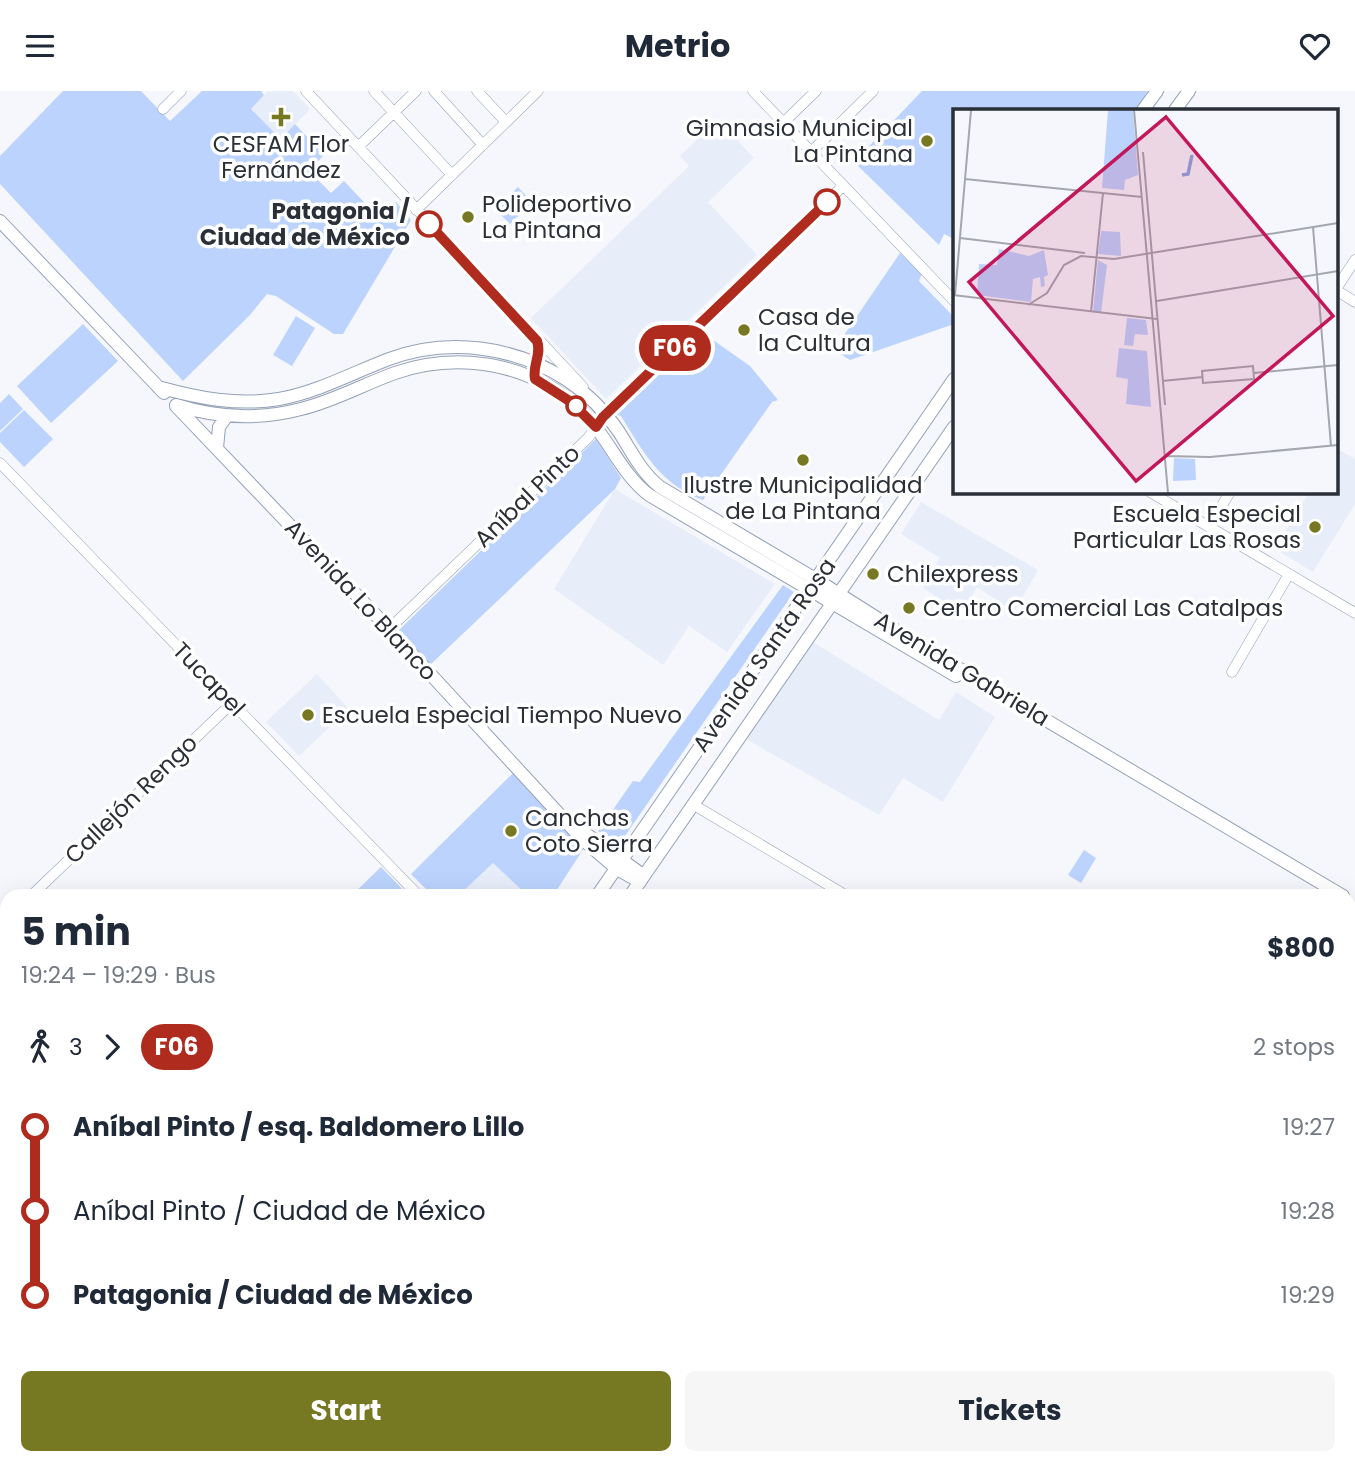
<!DOCTYPE html>
<meta charset="utf-8">
<style>
:root{--surface:#fff;--page:#f6f6f7;--text:#1f2937;--muted:#747a83;--accent:#767922}
body{margin:0;font-family:Poppins,sans-serif;background:var(--page);color:var(--text);height:100vh;display:flex;flex-direction:column;font-size:26px;white-space:nowrap}
*{box-sizing:border-box;margin:0}
p{font-size:23px;color:var(--muted)}
.icon{flex:none;width:38px;height:38px;fill:none;stroke:currentColor;stroke-width:2;stroke-linecap:round;stroke-linejoin:round}
.map{position:relative;flex:1;overflow:hidden}
.panel{position:absolute;left:0px;top:798px;width:1356px;height:576px;display:flex;flex-direction:column;background:var(--surface);border-radius:21px 21px 0 0;box-shadow:0 7px 28px #0002}
.panel>*{flex:none}
.badge{padding:0 14px;border-radius:23px;font-size:24px;line-height:46px}
.map>.badge{position:absolute;translate:-50% -50%;box-shadow:0 0 0 4px #fff}
.legs{display:flex;align-items:center;gap:10px;height:77px;padding:0 21px;font-size:23px}
.legs p{margin-inline-start:auto}
.overview{display:flex;align-items:center;justify-content:space-between;height:119px;padding:0 21px}
h1{font-size:38px;font-weight:700;line-height:52px}
.primary-button{display:flex;gap:14px;margin-top:auto;padding:14px 21px}
.primary-button a{flex:1;height:80px;border-radius:10px;background:var(--accent);color:#fff;font-size:28px;font-weight:700;line-height:80px;text-align:center}
.primary-button a+a{background:var(--page);color:var(--text)}
ul{padding:0 21px;list-style:none}
li{display:flex;align-items:center;gap:24px;height:84px;font-size:26px}
li i{display:grid;place-items:center;width:10px;height:100%;margin:0 9px;background:currentColor}
li i::after{content:'';width:18px;height:18px;margin:-9px;border:5px solid;border-radius:50%;background:var(--surface)}
li p{margin-inline-start:auto}
li:first-child i{background:linear-gradient(#0000 50%,currentColor 0)}
li:last-child i{background:linear-gradient(currentColor 50%,#0000 0)}
header{display:flex;justify-content:space-between;align-items:center;height:91px;padding:0 21px;background:var(--surface);font-size:32px;font-weight:700}
.map>svg:first-child{display:block}
</style>
<header><svg class="icon" aria-label="menu" viewBox="0 0 24 24"><path d="M4 6h16M4 12h16M4 18h16"/></svg>Metrio<svg class="icon" aria-label="heart" viewBox="0 0 24 24"><path d="M12 20l-8-8c-3-5 5-10 8-4 3-6 11-1 8 4z"/></svg></header>
<div class="map">
<svg width="1355" height="1373" viewBox="0 0 1355 1373">
<rect width="100%" height="100%" fill="#f5f7fc"/>
<path fill="#e7eefa" d="M 268,0 L 293,0 L 310,18 L 281,48 L 251,18 Z
M 718,28 L 754,67 L 708,111 L 757,164 L 606,308 L 531,227 L 689,75 L 680,65 Z
M 1336,357 L 1355,368 L 1355,413 L 1313,481 L 1275,458 L 1309,401 L 1336,401 Z
M 615,398 L 775,493 L 727,561 L 689,535 L 663,574 L 554,498 Z
M 921,411 L 1038,479 L 1014,521 L 977,496 L 963,522 L 923,497 L 940,467 L 901,443 Z
M 813,551 L 939,629 L 956,601 L 995,626 L 943,711 L 903,687 L 879,724 L 746,648 Z
M 317,583 L 349,618 L 299,665 L 266,631 Z
M 493,772 L 528,805 L 458,805 Z
M 1355,1165 L 1355,1225 L 1349,1233 L 1349,1174 Z"/>
<path fill="#bbd3fd" d="M 63,0 L 141,0 L 170,30 L 202,0 L 261,0 L 264,4 L 251,18 L 281,48 L 295,33 L 324,64 L 309,80 L 331,102 L 344,90 L 379,127 L 396,111 L 411,129 L 343,243 L 334,243 L 276,205 L 267,203 L 250,224 L 183,290 L 0,93 L 0,65 Z
M 922,0 L 1148,0 L 1135,19 L 954,19 L 954,148 L 944,143 L 939,154 L 854,71 Z
M 518,96 L 532,111 L 510,133 L 495,118 Z
M 900,162 L 922,182 L 919,190 L 952,224 L 954,233 L 850,269 L 834,259 Z
M 296,225 L 315,237 L 292,275 L 273,264 Z
M 83,233 L 118,270 L 51,332 L 17,295 Z
M 703,242 L 750,275 L 778,309 L 772,311 L 703,409 C 661,394 643,361 621,325 L 617,324 Z
M 9,303 L 23,318 L 0,340 L 0,312 Z
M 24,319 L 53,348 L 24,376 L 0,351 L 0,342 Z
M 596,348 L 621,387 L 615,398 L 430,574 L 398,540 Z
M 783,494 L 794,501 L 618,755 L 598,740 L 633,690 L 640,691 Z
M 513,682 L 584,757 L 553,805 L 528,805 L 493,772 L 458,805 L 433,805 L 411,783 Z
M 1084,759 L 1096,767 L 1081,792 L 1068,784 Z
M 381,776 L 409,805 L 351,805 Z"/>
<g fill="none" stroke-linecap="round" stroke-linejoin="round">
<g stroke="#94a1b6" stroke-width="11">
<path id="minor" d="M 306,0 L 583,296
M 374,0 L 452,84
M 434,0 L 483,54
M 477,0 L 506,31
M 753,0 L 954,210
M 163,18 L 181,0
M 783,32 L 816,0
M 358,56 L 416,0
M 811,61 L 873,0
M 416,119 L 538,0
M 1336,198 L 1355,169
M 1336,199 L 1355,211
M 535,272 L 539,260 L 536,247
M 0,372 L 419,805
M 1150,401 L 1355,522
M 1209,436 L 1230,401
M 389,538 L 588,347 L 603,326 L 843,95
M 1232,581 L 1289,483
M 694,714 L 847,805
M 31,805 L 232,612
M 0,824 L 7,831
M 1349,1102 L 1355,1106
M 1349,1246 L 1355,1238
M 1349,1267 L 1355,1259
M 1349,1294 L 1355,1298
M 1349,1337 L 1355,1341
M 316,1367 L 325,1373
M 392,1367 L 401,1373
M 472,1367 L 481,1373
M 664,1367 L 673,1373
M 725,1367 L 726,1367
M 891,1367 L 900,1373
M 1130,1367 L 1140,1373
M 1326,1367 L 1335,1373
M 270,1373 L 274,1367
M 429,1373 L 433,1367
M 485,1373 L 490,1367
M 540,1373 L 545,1367
M 593,1373 L 597,1367
M 647,1373 L 651,1367
M 769,1373 L 773,1367
M 815,1373 L 819,1367
M 864,1373 L 869,1367
M 912,1373 L 916,1367
M 960,1373 L 964,1367
M 1007,1373 L 1012,1367
M 1056,1373 L 1060,1367
M 1150,1373 L 1154,1367
M 1197,1373 L 1202,1367
M 1259,1373 L 1264,1367
M 1274,1373 L 1278,1367"/>
</g>
<g stroke="#94a1b6" stroke-width="14">
<path id="major" d="M 1143,19 L 1157,0
M 1175,19 L 1189,0
M 0,130 L 164,302
M 158,296 C 198,307 237,315 279,308 C 318,301 352,282 389,268 C 448,246 514,255 567,289 C 588,303 605,320 619,341 C 632,361 641,381 660,396 L 817,489 L 921,555 L 1343,805
M 176,314 C 217,327 259,329 301,318 C 334,310 364,293 395,282 C 444,265 499,268 545,293 C 566,305 587,322 600,342 C 616,364 627,387 649,404 L 956,585
M 176,315 L 389,538 L 582,748 L 617,778 L 640,791
M 217,357 L 219,336 L 227,325
M 578,737 L 644,785
M 597,805 L 954,288
M 630,805 L 954,336
M 1349,818 L 1355,822
M 196,1373 L 200,1367
M 225,1373 L 230,1367"/>
</g>
<use href="#minor" stroke="#fff" stroke-width="10"/>
<use href="#major" stroke="#fff" stroke-width="12"/>
</g>
<g fill="none" stroke-linecap="round" stroke-linejoin="round">
<g stroke="#fff" stroke-width="16">
<path id="line-1" d="M 429,133 L 537,250 C 542,264 532,274 535,288 L 571,311 L 596,336 L 603,326 L 827,111"/>
</g>
<use href="#line-1" stroke="#af2b1e" stroke-width="10"/>
</g>
<g fill="#767922" stroke="#fff" stroke-width="2.5">
<path d="M277.5 15.5h7v7h7v7h-7v7h-7v-7h-7v-7h7z"/>
<circle cx="927" cy="50" r="7"/>
<circle cx="468" cy="126" r="7"/>
<circle cx="744" cy="239" r="7"/>
<circle cx="803" cy="369" r="7"/>
<circle cx="1315" cy="436" r="7"/>
<circle cx="873" cy="483" r="7"/>
<circle cx="909" cy="517" r="7"/>
<circle cx="308" cy="624" r="7"/>
<circle cx="511" cy="740" r="7"/>
</g>
<g fill="#fff" stroke="#af2b1e" stroke-width="3.5">
<circle cx="827" cy="111" r="12"/>
<circle cx="429" cy="133" r="12"/>
<circle cx="576" cy="315" r="9"/>
</g>
<g text-anchor="middle" dominant-baseline="central" stroke-width="7" stroke-linejoin="round" paint-order="stroke">
<g font-size="23" fill="#2a2f38" stroke="#fff" text-anchor="start">
<text x="913" y="37" text-anchor="end">Gimnasio Municipal<tspan x="913" dy="26">La Pintana</tspan></text>
<text x="281" y="53" text-anchor="middle">CESFAM Flor<tspan x="281" dy="26">Fernández</tspan></text>
<text x="482" y="113">Polideportivo<tspan x="482" dy="26">La Pintana</tspan></text>
<text x="758" y="226">Casa de<tspan x="758" dy="26">la Cultura</tspan></text>
<text x="803" y="394" text-anchor="middle">Ilustre Municipalidad<tspan x="803" dy="26">de La Pintana</tspan></text>
<text x="1301" y="423" text-anchor="end">Escuela Especial<tspan x="1301" dy="26">Particular Las Rosas</tspan></text>
<text x="887" y="483">Chilexpress</text>
<text x="923" y="517">Centro Comercial Las Catalpas</text>
<text x="322" y="624">Escuela Especial Tiempo Nuevo</text>
<text x="525" y="727">Canchas<tspan x="525" dy="26">Coto Sierra</tspan></text>
</g>
<g font-size="23" font-weight="bold" fill="#2a2f38" stroke="#fff" text-anchor="end">
<text x="410" y="120">Patagonia /<tspan x="410" dy="26">Ciudad de México</tspan></text>
</g>
<g font-size="23" fill="#2a2f38" stroke="#fff">
<text transform="translate(527 405) rotate(-44)">Aníbal Pinto</text>
<text transform="translate(361 509) rotate(47)">Avenida Lo Blanco</text>
<text transform="translate(764 564) rotate(-55)">Avenida Santa Rosa</text>
<text transform="translate(962 578) rotate(31)">Avenida Gabriela</text>
<text transform="translate(209 588) rotate(46)">Tucapel</text>
<text transform="translate(131 708) rotate(-44)">Callejón Rengo</text>
</g>
</g>
<g transform="translate(953 18)">
<rect width="385" height="385" fill="#f5f7fc"/>
<path d="M 155,1 L 180,1 L 185,66 L 172,71 L 171,81 L 149,79 ZM 148,122 L 167,123 L 168,147 L 145,145 ZM 46,140 L 76,147 L 91,141 L 95,166 L 91,168 L 92,177 L 88,178 L 87,168 L 80,170 L 78,193 L 24,186 L 26,155 L 44,156 ZM 145,151 L 154,156 L 148,204 L 140,203 ZM 174,209 L 193,211 L 195,226 L 182,225 L 180,237 L 171,236 ZM 166,239 L 194,242 L 198,298 L 173,295 L 175,270 L 163,268 ZM 221,349 L 242,350 L 243,371 L 220,372 Z" fill="#bbd3fd"/>
<path fill="none" stroke="#8aa9df" stroke-width="3.5" d="M 229,66 L 235,65 L 239,46"/>
<path fill="none" stroke="#a4a7ae" stroke-width="2" d="M 181,1 L 215,384M 190,43 L 212,296M 12,70 L 189,88M 360,118 L 378,337M 7,129 L 132,144M 0,186 L 204,210M 2,186 L 18,1M 204,192 L 385,162M 75,196 L 94,184 L 111,156 L 128,147 L 161,150 L 385,114M 138,203 L 150,84M 300,257 L 301,270 L 250,274 L 249,262 ZM 301,264 L 385,256M 209,272 L 250,268M 212,347 L 257,348 L 385,336"/>
<path fill="#c2185b" fill-opacity="0.15" stroke="#c2185b" stroke-width="3.5" d="M 213,8 L 380,207 L 183,372 L 16,173 Z"/>
<rect width="385" height="385" fill="none" stroke="#2a2f38" stroke-width="3.5"/>
</g>
</svg>
<b class="badge" style="left:675px;top:257px;background:#af2b1e;color:#fff">F06</b>
<section class="panel">
<div class="overview"><div><h1>5 min</h1><p>19:24 – 19:29 · Bus</p></div><b>$800</b></div>
<div class="legs"><svg class="icon" aria-label="walk" viewBox="0 0 24 24"><circle cx="13" cy="4" r="2"/><path d="M13 8l-2 6 4 7M11 14l-3 7M7 12l3-4h3l4 4"/></svg>3<svg class="icon" aria-label="forward" viewBox="0 0 24 24"><path d="M9 5l7 7-7 7"/></svg><b class="badge" style="background:#af2b1e;color:#fff">F06</b><p>2 stops</p></div>
<ul>
<li><i style="color:#af2b1e"></i><b>Aníbal Pinto / esq. Baldomero Lillo</b><p>19:27</p></li>
<li><i style="color:#af2b1e"></i><span>Aníbal Pinto / Ciudad de México</span><p>19:28</p></li>
<li><i style="color:#af2b1e"></i><b>Patagonia / Ciudad de México</b><p>19:29</p></li>
</ul>
<div class="primary-button"><a>Start</a><a>Tickets</a></div>
</section>
</div>
